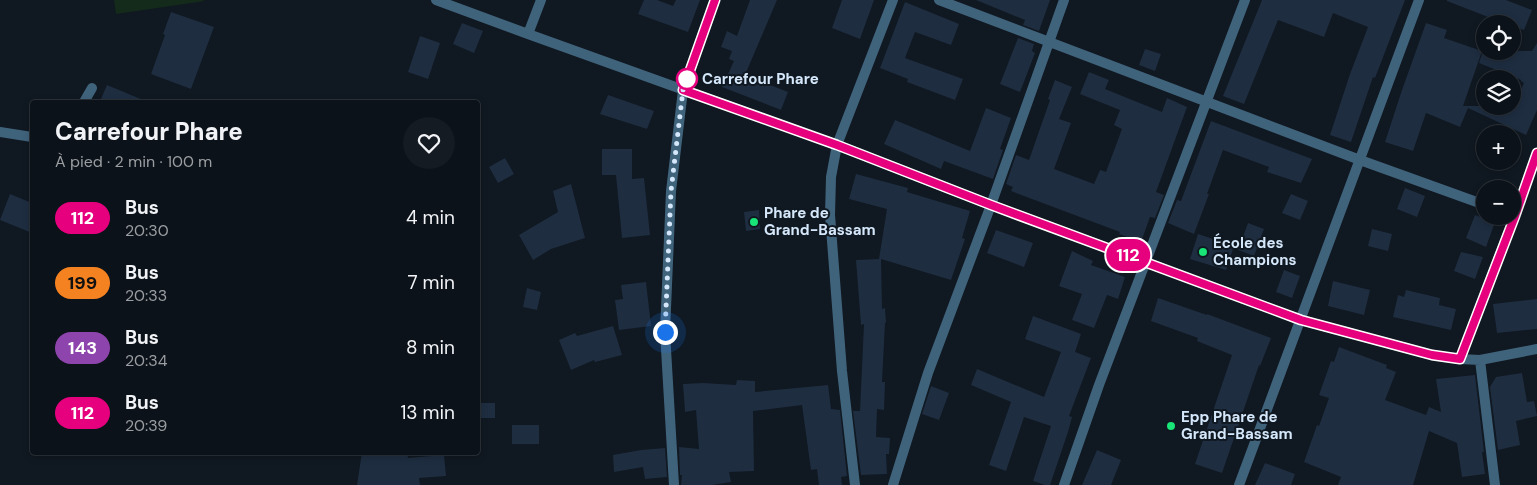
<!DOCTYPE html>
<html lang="fr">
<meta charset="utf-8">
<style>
:root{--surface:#0c1219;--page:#151b22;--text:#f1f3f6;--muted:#9a9ea2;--line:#2c3238}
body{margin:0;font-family:"DM Sans",sans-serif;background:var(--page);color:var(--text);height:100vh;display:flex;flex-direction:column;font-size:19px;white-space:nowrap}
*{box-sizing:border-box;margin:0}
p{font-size:16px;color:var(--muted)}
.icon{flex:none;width:28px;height:28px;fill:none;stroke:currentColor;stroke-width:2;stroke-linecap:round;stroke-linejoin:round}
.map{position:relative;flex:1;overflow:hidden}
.side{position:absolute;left:30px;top:100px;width:450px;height:355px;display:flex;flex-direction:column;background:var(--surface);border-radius:5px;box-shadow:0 2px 8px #0003,0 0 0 1px var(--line)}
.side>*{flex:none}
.badge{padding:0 10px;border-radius:16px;font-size:18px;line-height:32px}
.fabs{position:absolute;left:1476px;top:15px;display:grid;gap:10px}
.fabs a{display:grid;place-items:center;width:45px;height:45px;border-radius:50%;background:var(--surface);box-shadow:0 2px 8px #0003,0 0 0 1px var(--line);font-size:25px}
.you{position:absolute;width:25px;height:25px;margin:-12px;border:4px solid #fff;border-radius:50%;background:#1a73e8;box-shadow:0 0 0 8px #1a73e833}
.map>.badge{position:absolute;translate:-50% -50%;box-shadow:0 0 0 2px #fff}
.round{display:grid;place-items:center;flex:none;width:52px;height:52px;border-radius:26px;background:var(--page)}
.head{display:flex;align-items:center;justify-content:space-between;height:85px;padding:0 25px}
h1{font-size:24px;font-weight:800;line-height:38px}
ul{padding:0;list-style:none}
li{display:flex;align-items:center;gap:15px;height:65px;padding:0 25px}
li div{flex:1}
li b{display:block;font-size:19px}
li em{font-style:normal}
li .badge{min-width:55px;font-weight:700;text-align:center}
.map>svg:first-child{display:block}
</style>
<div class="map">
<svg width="1537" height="485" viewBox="0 0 1537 485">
<rect width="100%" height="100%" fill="#101821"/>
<path fill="#142b1b" d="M 114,0 L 202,0 L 205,1 L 116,14 Z"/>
<path fill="#1e2d40" d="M 644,0 L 657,0 L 673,6 L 676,0 L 700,0 L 688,32 L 638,14 Z
M 750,0 L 777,0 L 745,75 L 788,92 L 781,110 L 722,87 L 734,61 L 729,59 L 732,51 L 721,47 L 727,31 L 737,36 Z
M 842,0 L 874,0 L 860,39 L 832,28 Z
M 976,0 L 1050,0 L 1039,31 L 1023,25 L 1025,20 Z
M 1262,0 L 1405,0 L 1375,78 L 1373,77 L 1351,142 L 1330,135 L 1350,74 L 1368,27 L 1333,13 L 1324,37 L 1278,20 L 1244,104 L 1223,96 Z
M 1447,0 L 1506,0 L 1532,10 L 1524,30 L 1512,26 L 1512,24 L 1506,24 L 1447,1 Z
M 905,2 L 959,24 L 951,45 L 915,32 L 905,58 L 963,79 L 955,100 L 907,82 L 908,79 L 880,68 Z
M 171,12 L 214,27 L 191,89 L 151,74 L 165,35 L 163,34 Z
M 462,23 L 483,31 L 474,53 L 453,44 Z
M 1426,23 L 1447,30 L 1444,38 L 1482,51 L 1463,106 L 1513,106 L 1524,83 L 1521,81 L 1521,80 L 1479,63 L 1483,51 L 1532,51 L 1537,43 L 1537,110 L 1526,135 L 1468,108 L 1460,127 L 1426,113 L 1413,151 L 1385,142 L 1402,90 Z
M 420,36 L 440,43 L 428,79 L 408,72 Z
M 1018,38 L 1034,44 L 1032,51 L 1035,53 L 1020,92 L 1000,84 Z
M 1145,49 L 1161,54 L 1155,71 L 1139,65 Z
M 1089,72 L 1109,80 L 1105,89 L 1162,112 L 1167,98 L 1187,107 L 1156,192 L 1164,195 L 1155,218 L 1150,217 L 1141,242 L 1119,234 L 1120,232 L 1011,191 L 1013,187 L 1006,184 L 1016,155 L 1029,160 L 1050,100 L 1048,99 L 1055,80 L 1072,87 L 1059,119 L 1071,123 L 1054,169 L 1094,184 L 1100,170 L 1106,172 L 1122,129 L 1114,125 L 1120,110 L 1080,94 Z
M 107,85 L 148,102 L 108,102 L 101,99 Z
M 608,95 L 654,111 L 647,129 L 600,114 Z
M 986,108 L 1011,118 L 1000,149 L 1003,150 L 993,179 L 944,161 L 941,169 L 884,144 L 895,120 L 970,151 Z
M 1211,121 L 1312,159 L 1301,183 L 1267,172 L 1269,167 L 1223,150 L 1207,194 L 1209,194 L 1194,234 L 1168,223 L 1177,200 L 1181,201 Z
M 602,149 L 632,149 L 632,179 L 644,178 L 650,235 L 622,238 L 616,175 L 602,175 Z
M 505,158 L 514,174 L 498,183 L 489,167 Z
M 856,174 L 908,188 L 907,192 L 970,211 L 962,238 L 965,239 L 951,280 L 881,259 L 882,309 L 885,308 L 886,322 L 885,323 L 882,382 L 885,382 L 884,410 L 877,409 L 876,437 L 890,438 L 889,454 L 886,454 L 887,474 L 861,475 L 853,411 L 860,411 L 864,324 L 861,325 L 856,260 L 880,259 L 879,259 L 887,209 L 849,199 Z
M 571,184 L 585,238 L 551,249 L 533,260 L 519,235 L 558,212 L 553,191 Z
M 1405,188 L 1425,196 L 1417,217 L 1397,209 Z
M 10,194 L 32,203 L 32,233 L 0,220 Z
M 1291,194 L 1308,201 L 1300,220 L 1282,213 Z
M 759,210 L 760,229 L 746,231 L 744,212 Z
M 1475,215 L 1495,222 L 1486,247 L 1466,238 Z
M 1248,223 L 1264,229 L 1254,256 L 1238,250 Z
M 1372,229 L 1392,234 L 1388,251 L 1368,246 Z
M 996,230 L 1033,243 L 1024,267 L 987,253 Z
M 1198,234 L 1234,246 L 1226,270 L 1190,259 Z
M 1072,251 L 1093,261 L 1091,265 L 1125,277 L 1118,299 L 1107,295 L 1094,328 L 1072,320 L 1082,294 L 1059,286 Z
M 1461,252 L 1483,257 L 1475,279 L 1454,271 Z
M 1284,270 L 1300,276 L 1292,298 L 1276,292 Z
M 1333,281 L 1370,290 L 1364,315 L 1328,306 Z
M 646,282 L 651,326 L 619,330 L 615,300 L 623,299 L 621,285 Z
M 527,288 L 541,292 L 537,310 L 523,307 Z
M 1406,290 L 1440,298 L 1439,305 L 1456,309 L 1451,330 L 1393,317 L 1398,295 L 1404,297 Z
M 1158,298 L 1207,315 L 1207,314 L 1271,338 L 1260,366 L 1259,365 L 1222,473 L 1195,464 L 1232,355 L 1197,341 L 1198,338 L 1151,321 Z
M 1537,299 L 1537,329 L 1497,333 L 1493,304 Z
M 1033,316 L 1081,334 L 1075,352 L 1091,358 L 1069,416 L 1072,417 L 1068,432 L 1050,485 L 1045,485 L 1033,481 L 1051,426 L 1024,417 L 1006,471 L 989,465 L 1011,402 L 971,385 L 977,369 L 1044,397 L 1061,352 L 1025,339 Z
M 613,326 L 622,355 L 595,362 L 594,360 L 571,370 L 559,340 L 575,333 L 577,336 Z
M 1339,347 L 1387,365 L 1386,368 L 1396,372 L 1385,400 L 1426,415 L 1429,407 L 1441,412 L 1436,379 L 1475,375 L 1484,452 L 1482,452 L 1485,474 L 1462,477 L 1457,443 L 1429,431 L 1413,485 L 1338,485 L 1341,477 L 1304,462 L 1317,425 L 1319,426 L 1329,398 L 1319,395 L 1331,361 L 1334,362 Z
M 1522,373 L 1527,402 L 1534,401 L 1537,416 L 1516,421 L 1520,445 L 1498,450 L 1490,387 L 1496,377 Z
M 737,380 L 755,381 L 755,392 L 828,385 L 831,409 L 840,410 L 847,476 L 841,477 L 842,485 L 819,485 L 817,469 L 811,470 L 802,405 L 753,411 L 754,471 L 729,472 L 731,482 L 712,485 L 681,485 L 682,475 L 680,475 L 679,447 L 699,449 L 696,410 L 685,412 L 683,384 L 703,383 L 736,385 Z
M 931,386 L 949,393 L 939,420 L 922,414 Z
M 478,403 L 495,403 L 495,418 L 478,418 Z
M 512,425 L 539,425 L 539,444 L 512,444 Z
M 665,448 L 667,477 L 645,479 L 643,467 L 614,472 L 613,455 L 641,450 Z
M 1097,450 L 1121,460 L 1111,485 L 1082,485 Z
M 362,452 L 407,452 L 408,458 L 444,455 L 446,476 L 419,478 L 420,485 L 357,485 Z
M 1265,463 L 1295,474 L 1291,485 L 1255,485 Z"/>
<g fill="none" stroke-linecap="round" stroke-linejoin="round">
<path stroke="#40637c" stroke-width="10" d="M 436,0 L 528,34 L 837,145 L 991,205 L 1301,320 L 1432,355 L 1460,359 L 1480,360 L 1537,349
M 939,0 L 1360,160 L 1485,205
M 528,34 L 541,0
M 84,102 L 92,88
M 0,132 L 32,137
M 1460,359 L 1515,215 L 1537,153
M 1480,360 L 1495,485
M 674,485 L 665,332 L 671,191 L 683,90 L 715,0
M 855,485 L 842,371 L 830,215 L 831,177 L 837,145 L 893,0
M 893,485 L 928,373 L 991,205 L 1064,0
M 1064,485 L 1099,385 L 1245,0
M 1239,485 L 1419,0"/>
</g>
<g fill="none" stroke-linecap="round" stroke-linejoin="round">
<g stroke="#fff" stroke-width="11">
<path id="line" d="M 715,0 L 683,90 L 837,145 L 991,205 L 1301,320 L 1432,355 L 1460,359 L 1515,216 L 1537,153"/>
</g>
<use href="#line" stroke="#e6007e" stroke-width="8"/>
<path stroke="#d5e8fb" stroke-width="5" stroke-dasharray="0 9" d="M 665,332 L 671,191 L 683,90 L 690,72 L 687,79"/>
</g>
<circle fill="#fff" stroke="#e6007e" stroke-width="2.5" cx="687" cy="79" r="10"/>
<g fill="#18e477" stroke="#101821" stroke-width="2">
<circle cx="754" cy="222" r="5"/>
<circle cx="1203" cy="252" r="5"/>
<circle cx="1171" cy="426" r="5"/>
</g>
<g text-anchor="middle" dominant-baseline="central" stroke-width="4" stroke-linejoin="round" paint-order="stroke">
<g font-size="15" font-weight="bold" fill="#d5e8fb" stroke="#101821" text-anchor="start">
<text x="702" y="79">Carrefour Phare</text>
</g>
<g font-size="15" font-weight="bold" fill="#d5e8fb" stroke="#101821" text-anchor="start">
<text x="764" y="213">Phare de<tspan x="764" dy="17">Grand-Bassam</tspan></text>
<text x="1213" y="243">École des<tspan x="1213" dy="17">Champions</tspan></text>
<text x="1181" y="417">Epp Phare de<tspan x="1181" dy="17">Grand-Bassam</tspan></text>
</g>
</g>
</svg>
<div class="fabs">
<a><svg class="icon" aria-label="locate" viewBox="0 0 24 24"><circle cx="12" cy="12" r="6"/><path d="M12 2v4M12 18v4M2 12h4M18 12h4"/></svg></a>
<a><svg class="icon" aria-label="layers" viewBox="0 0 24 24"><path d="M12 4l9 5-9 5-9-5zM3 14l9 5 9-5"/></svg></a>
<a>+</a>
<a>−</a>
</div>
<div class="you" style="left:665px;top:332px"></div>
<b class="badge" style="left:1128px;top:255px;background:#e6007e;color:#fff">112</b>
<section class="side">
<div class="head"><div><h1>Carrefour Phare</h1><p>À pied · 2 min · 100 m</p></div><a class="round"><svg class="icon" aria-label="heart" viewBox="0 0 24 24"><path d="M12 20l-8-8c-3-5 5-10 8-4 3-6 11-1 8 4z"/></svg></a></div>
<ul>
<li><span class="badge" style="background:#e6007e;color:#fff">112</span><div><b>Bus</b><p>20:30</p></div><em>4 min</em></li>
<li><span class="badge" style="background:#f58220;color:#111">199</span><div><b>Bus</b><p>20:33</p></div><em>7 min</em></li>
<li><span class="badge" style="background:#8e44ad;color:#fff">143</span><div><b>Bus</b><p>20:34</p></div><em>8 min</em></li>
<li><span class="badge" style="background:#e6007e;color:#fff">112</span><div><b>Bus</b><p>20:39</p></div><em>13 min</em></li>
</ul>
</section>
</div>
